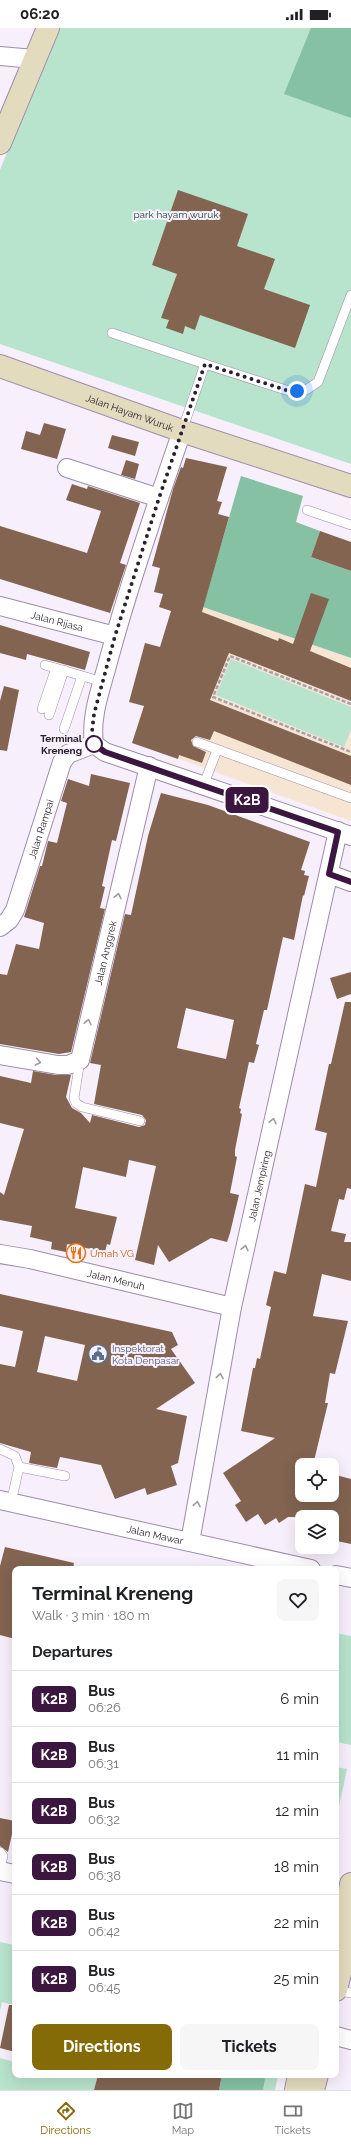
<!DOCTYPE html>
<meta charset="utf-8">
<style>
:root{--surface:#fff;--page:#f6f6f6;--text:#202124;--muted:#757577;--line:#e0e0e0;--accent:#856b07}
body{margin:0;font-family:Raleway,sans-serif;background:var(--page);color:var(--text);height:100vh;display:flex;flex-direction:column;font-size:15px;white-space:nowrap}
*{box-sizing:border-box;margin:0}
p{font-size:13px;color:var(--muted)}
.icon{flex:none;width:22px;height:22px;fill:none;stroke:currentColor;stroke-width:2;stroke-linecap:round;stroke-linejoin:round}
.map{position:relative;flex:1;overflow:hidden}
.details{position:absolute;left:12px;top:1538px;width:327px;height:512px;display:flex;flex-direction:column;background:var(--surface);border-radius:8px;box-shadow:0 4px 16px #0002}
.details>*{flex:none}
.badge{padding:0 8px;border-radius:6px;font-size:14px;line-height:26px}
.controls{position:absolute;left:295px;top:1430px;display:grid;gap:8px}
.controls a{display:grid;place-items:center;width:44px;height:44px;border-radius:8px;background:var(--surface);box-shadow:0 4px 16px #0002;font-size:20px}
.you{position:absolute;width:20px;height:20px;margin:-10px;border:3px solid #fff;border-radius:50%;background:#1a73e8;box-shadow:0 0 0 6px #1a73e833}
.map>.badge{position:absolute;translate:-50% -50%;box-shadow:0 0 0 2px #fff}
h2{padding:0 20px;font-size:15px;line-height:36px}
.round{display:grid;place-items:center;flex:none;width:42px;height:42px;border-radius:8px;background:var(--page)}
.headline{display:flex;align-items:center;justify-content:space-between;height:68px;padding:0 20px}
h1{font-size:19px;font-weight:700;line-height:30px}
.cta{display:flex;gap:8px;margin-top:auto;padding:8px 20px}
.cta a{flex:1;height:46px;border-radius:8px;background:var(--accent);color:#fff;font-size:16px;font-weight:700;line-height:46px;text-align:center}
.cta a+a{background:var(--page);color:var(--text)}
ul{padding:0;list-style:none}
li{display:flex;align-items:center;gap:12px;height:56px;padding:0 20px;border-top:1px solid var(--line)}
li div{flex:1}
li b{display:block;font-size:15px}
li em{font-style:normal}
li .badge{min-width:44px;font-weight:700;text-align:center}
.status{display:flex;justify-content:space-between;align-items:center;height:28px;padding:0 20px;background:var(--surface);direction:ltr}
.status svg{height:11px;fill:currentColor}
.menu{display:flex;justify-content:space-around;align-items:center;height:56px;border-top:1px solid var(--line);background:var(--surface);font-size:11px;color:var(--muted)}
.menu a{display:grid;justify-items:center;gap:2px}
.menu .on{color:var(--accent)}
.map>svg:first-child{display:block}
</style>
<div class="status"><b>06:20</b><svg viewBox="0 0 49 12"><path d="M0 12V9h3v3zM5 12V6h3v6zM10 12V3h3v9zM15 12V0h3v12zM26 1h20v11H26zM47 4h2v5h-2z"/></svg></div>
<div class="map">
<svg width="351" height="2062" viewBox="0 0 351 2062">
<rect width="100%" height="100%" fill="#f7effc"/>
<path fill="#f7e5d4" d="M 203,579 L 351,630 L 351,793 L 143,718 L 173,686 Z"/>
<path fill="#b8e3cc" d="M 56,0 L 351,0 L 351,436 L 0,316 L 0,142 Z
M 231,631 L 351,679 L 351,702 L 344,719 L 216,667 Z
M 336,1605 L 351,1608 L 351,1717 L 336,1714 Z
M 336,1739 L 347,1741 L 336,1792 Z
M 0,1914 L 14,1917 L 15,1915 L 15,1977 L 2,1974 L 0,1983 Z
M 0,2030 L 15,2034 L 15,2047 L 98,2047 L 94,2062 L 0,2062 Z
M 266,2047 L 278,2047 L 275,2062 L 263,2062 Z"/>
<path fill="#86c1a4" d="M 311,0 L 351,0 L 351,90 L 284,66 Z
M 241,448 L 303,468 L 296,494 L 320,503 L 311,529 L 351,543 L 351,630 L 203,579 Z
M 222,2047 L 266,2047 L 263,2062 L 219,2062 Z"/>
<path fill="#826450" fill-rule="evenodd" d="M 178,162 L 248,186 L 237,218 L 275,231 L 264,261 L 310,277 L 295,320 L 200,287 L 195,302 L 185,298 L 183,306 L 166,300 L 169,292 L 161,290 L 177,246 L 152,237 Z
M 44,395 L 66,401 L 57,431 L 21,421 L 26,403 L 40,407 Z
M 112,407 L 139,414 L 135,428 L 108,420 Z
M 186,430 L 227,439 L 217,473 L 222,474 L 218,486 L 229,489 L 202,584 L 278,613 L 279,610 L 293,616 L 311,565 L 329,571 L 310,623 L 351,640 L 351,673 L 229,625 L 210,672 L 351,728 L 351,757 L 214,703 L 210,712 L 196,708 L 191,712 L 193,718 L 206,724 L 202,735 L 179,727 L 178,731 L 132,715 L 144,678 L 129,674 L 145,615 L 160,619 L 171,583 L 159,579 L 163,566 L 154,564 L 160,540 L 152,538 L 173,461 L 181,439 L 183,440 Z
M 126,432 L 139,436 L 135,451 L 121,447 Z
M 72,456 L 87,461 L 88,458 L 140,475 L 120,535 L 126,537 L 110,585 L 0,551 L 0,498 L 87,525 L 101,483 L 66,472 Z
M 320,503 L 351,514 L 351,543 L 311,529 Z
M 0,597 L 90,624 L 85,642 L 27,626 L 26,632 L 0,625 Z
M 4,658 L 19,662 L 7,723 L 0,722 L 0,673 Z
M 91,746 L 130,755 L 116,813 L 112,812 L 102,858 L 105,859 L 100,880 L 105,881 L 71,1024 L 59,1026 L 0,1016 L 0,946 L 7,947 L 16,916 L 39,921 L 44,895 L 24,889 L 40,838 L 42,838 L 48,813 L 57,815 L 67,775 L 61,773 L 68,751 L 89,758 Z
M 161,765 L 208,777 L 310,814 L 301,842 L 305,843 L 304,847 L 309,848 L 304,868 L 303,867 L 294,912 L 283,909 L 267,982 L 264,982 L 256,1016 L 259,1017 L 254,1035 L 249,1034 L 239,1080 L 241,1081 L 240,1085 L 242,1086 L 235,1122 L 235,1128 L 237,1129 L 230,1165 L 239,1167 L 230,1205 L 227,1214 L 211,1210 L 169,1234 L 158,1217 L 154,1237 L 135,1232 L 156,1138 L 129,1132 L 126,1149 L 83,1139 L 75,1180 L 117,1189 L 110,1217 L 107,1216 L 105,1224 L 67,1216 L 66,1224 L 51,1221 L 52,1214 L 30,1209 L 32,1198 L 0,1192 L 0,1164 L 4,1167 L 24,1101 L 0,1095 L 0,1048 L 31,1055 L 33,1043 L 56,1047 L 71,1047 L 66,1069 L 72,1080 L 81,1085 L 90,1095 L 92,1087 L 139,1099 L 145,1097 L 146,1092 L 142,1087 L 94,1076 L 101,1037 L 90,1035 L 125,886 L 131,887 L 148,808 ZM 186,980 L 234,992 L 226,1031 L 177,1020 Z
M 351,944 L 351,966 L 337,971 L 330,950 Z
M 345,974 L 351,974 L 351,1161 L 347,1160 L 344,1172 L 339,1171 L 331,1203 L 346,1206 L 344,1214 L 351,1214 L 351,1253 L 322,1246 L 313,1288 L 348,1293 L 335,1346 L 330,1345 L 325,1375 L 328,1375 L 313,1437 L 302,1437 L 302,1467 L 332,1467 L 332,1446 L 351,1451 L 351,1516 L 332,1512 L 332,1489 L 288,1489 L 279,1495 L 276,1490 L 265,1497 L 258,1486 L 246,1494 L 235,1477 L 241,1473 L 223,1445 L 275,1410 L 241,1403 L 253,1340 L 255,1340 L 257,1330 L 260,1331 L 271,1279 L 266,1277 L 274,1243 L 286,1246 L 305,1156 L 316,1159 L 327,1105 L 315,1102 L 329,1036 L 331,1036 Z
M 0,1266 L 172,1304 L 178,1317 L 171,1321 L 195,1355 L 156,1381 L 187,1388 L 178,1435 L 171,1438 L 177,1457 L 147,1467 L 145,1460 L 115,1471 L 101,1437 L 60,1429 L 57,1440 L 29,1435 L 31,1424 L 0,1415 L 0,1336 L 15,1339 L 23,1303 L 0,1298 ZM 45,1308 L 85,1317 L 77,1353 L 37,1344 Z
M 5,1519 L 74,1535 L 73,1541 L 15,1541 L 15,1611 L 0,1607 L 0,1538 Z
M 0,1790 L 15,1793 L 8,1824 L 0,1818 Z
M 9,1977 L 15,1977 L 15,2024 L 0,2020 Z
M 98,2047 L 222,2047 L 219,2062 L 94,2062 Z"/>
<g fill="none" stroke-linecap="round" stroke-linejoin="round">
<g stroke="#9f8cab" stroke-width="10">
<path id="lane" d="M 112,305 L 205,336
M 182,403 L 205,336 L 289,363 L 306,362 L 318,354 L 351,267
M 307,482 L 351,497
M 45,637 L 103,654
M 42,681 L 56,640
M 49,687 L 64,642
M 64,701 L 82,648
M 197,714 L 351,770
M 204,756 L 217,722
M 80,1032 L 74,1070 L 76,1075 L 82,1079 L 140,1093
M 0,1421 L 15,1428 L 19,1439
M 11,1475 L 19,1439 L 65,1448
M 0,1824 L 3,1828 L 0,1841
M 336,1962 L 351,1965"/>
</g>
<g stroke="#9f8cab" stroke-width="20">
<g id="street">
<path d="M 0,28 L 34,31"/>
<path d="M 67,440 L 159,470"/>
<path id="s1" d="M 0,578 L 115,608"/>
<path d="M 94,716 C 90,688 101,661 108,634 C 129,556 156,479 182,403"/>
<path d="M 94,716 L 105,724 L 351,808"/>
<path d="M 329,846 L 351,854"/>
<path id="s2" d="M 0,899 L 9,892 L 15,882 L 62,734 L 68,726 L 94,716"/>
<path id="s3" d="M 0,1027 L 58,1037 L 68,1037 L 80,1032 L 149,738"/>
<path id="s4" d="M 0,1226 L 30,1231 L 232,1279"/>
<path id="s5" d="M 0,1472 L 311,1541"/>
<path id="s6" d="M 190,1514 L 232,1279 L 338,803"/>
<path d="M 336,1547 L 351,1550"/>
<path d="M 0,1843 L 15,1846"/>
<path d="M 336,2008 L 351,2012"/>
</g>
</g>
<g stroke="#9f8cab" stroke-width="24">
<g id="secondary">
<path d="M 0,115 L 48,0"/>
<path id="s7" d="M 0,338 L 182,403 L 351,458"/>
<path d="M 336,1962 C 339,1948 344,1932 346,1917 C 348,1896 347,1876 351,1856"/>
<path d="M 296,2062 L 299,2047"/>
<path d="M 313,2062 L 317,2047"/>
</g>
</g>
<path stroke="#a79fab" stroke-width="2.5" stroke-dasharray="4 2" stroke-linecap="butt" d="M 351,676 L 230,628 L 213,669 L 351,724"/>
<use href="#lane" stroke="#fff" stroke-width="9"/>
<use href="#street" stroke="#fff" stroke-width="18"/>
<use href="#secondary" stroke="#e3dbbe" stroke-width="22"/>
</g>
<defs><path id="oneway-chevron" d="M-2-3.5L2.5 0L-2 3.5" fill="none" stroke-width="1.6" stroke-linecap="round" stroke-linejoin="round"/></defs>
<g stroke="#9f9ba0">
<use href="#oneway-chevron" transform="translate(118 868) rotate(-77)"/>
<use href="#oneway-chevron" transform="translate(88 994) rotate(-77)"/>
<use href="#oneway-chevron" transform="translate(38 1034) rotate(11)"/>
<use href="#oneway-chevron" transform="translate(273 1093) rotate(-77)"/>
<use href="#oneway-chevron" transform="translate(245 1220) rotate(-77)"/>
<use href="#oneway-chevron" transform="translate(220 1348) rotate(-80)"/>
<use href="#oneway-chevron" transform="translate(197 1476) rotate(-80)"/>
</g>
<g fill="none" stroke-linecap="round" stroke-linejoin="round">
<g stroke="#fff" stroke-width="9">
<path id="line" d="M 94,716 L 105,724 L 338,804 L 329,846 L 351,854"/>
</g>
<use href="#line" stroke="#3b163f" stroke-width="6"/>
<path stroke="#29212d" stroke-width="4" stroke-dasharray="0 7.2" d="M 94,716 L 92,704 L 94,686 L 115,608 L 159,470 L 205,336 L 289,363 L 297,363"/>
</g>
<defs>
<g id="restaurant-ring" transform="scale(1)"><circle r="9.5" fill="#f7effc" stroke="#e8710a" stroke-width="1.5"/><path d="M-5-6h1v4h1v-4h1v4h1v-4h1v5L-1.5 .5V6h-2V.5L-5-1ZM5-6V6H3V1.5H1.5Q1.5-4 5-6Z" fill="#e8710a"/></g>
<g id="civic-ring" transform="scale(1)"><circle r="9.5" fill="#f7effc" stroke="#5c6f8a" stroke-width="1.5"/><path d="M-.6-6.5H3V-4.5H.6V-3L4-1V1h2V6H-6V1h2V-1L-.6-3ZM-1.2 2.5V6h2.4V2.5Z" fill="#5c6f8a"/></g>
</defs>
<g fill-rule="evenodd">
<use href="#restaurant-ring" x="76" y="1225"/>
<use href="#civic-ring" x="98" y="1326"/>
</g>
<circle fill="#fff" stroke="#3b163f" stroke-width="2" cx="94" cy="716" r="8"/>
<g text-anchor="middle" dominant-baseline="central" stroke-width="4" stroke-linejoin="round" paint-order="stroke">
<g font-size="10" fill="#194834" stroke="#f7effc">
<text x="176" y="186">park hayam wuruk</text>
</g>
<g font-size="10" fill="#29212d" stroke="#f7effc">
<text stroke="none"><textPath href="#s7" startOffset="138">Jalan Hayam Wuruk</textPath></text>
<text stroke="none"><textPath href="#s1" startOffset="59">Jalan Rijasa</textPath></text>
<text stroke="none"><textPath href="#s2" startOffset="108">Jalan Rampai</textPath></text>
<text stroke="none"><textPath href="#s3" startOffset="192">Jalan Anggrek</textPath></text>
<text stroke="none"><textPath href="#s6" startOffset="363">Jalan Jempiring</textPath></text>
<text stroke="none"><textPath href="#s4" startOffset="119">Jalan Menuh</textPath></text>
<text stroke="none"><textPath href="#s5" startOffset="159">Jalan Mawar</textPath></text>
</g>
<g font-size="10" font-weight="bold" fill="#29212d" stroke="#f7effc" text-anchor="end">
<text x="82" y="710">Terminal<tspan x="82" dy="12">Kreneng</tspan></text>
</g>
<g font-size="10" fill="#c56008" stroke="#f7effc" text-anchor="start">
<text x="90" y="1225">Umah VG</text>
</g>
<g font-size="10" fill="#4e5e75" stroke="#f7effc" text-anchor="start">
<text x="112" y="1320">Inspektorat<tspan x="112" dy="12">Kota Denpasar</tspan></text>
</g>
</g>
</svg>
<div class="controls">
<a><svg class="icon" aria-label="locate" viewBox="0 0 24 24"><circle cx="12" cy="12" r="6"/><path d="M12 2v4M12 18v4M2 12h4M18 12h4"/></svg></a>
<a><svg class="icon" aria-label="layers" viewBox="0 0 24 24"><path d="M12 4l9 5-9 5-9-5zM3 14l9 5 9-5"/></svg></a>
</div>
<div class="you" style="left:297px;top:363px"></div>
<b class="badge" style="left:247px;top:772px;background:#3b163f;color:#fff">K2B</b>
<section class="details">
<div class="headline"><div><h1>Terminal Kreneng</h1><p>Walk · 3 min · 180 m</p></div><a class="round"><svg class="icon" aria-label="heart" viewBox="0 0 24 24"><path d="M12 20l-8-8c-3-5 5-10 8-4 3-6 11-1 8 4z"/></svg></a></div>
<h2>Departures</h2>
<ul>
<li><span class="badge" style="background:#3b163f;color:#fff">K2B</span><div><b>Bus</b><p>06:26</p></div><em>6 min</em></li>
<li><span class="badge" style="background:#3b163f;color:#fff">K2B</span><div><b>Bus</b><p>06:31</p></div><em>11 min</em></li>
<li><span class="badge" style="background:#3b163f;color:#fff">K2B</span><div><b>Bus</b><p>06:32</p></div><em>12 min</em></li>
<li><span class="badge" style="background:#3b163f;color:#fff">K2B</span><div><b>Bus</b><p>06:38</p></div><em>18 min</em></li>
<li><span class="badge" style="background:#3b163f;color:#fff">K2B</span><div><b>Bus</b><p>06:42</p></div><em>22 min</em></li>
<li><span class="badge" style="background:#3b163f;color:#fff">K2B</span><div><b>Bus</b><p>06:45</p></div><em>25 min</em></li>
</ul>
<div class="cta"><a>Directions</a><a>Tickets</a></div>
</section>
</div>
<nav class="menu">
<a class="on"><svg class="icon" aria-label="directions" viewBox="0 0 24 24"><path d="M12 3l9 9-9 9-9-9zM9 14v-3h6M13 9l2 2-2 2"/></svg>Directions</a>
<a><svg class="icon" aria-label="map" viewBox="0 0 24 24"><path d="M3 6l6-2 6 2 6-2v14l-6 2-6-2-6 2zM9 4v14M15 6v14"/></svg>Map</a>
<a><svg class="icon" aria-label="tickets" viewBox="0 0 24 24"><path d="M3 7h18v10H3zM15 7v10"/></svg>Tickets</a>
</nav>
